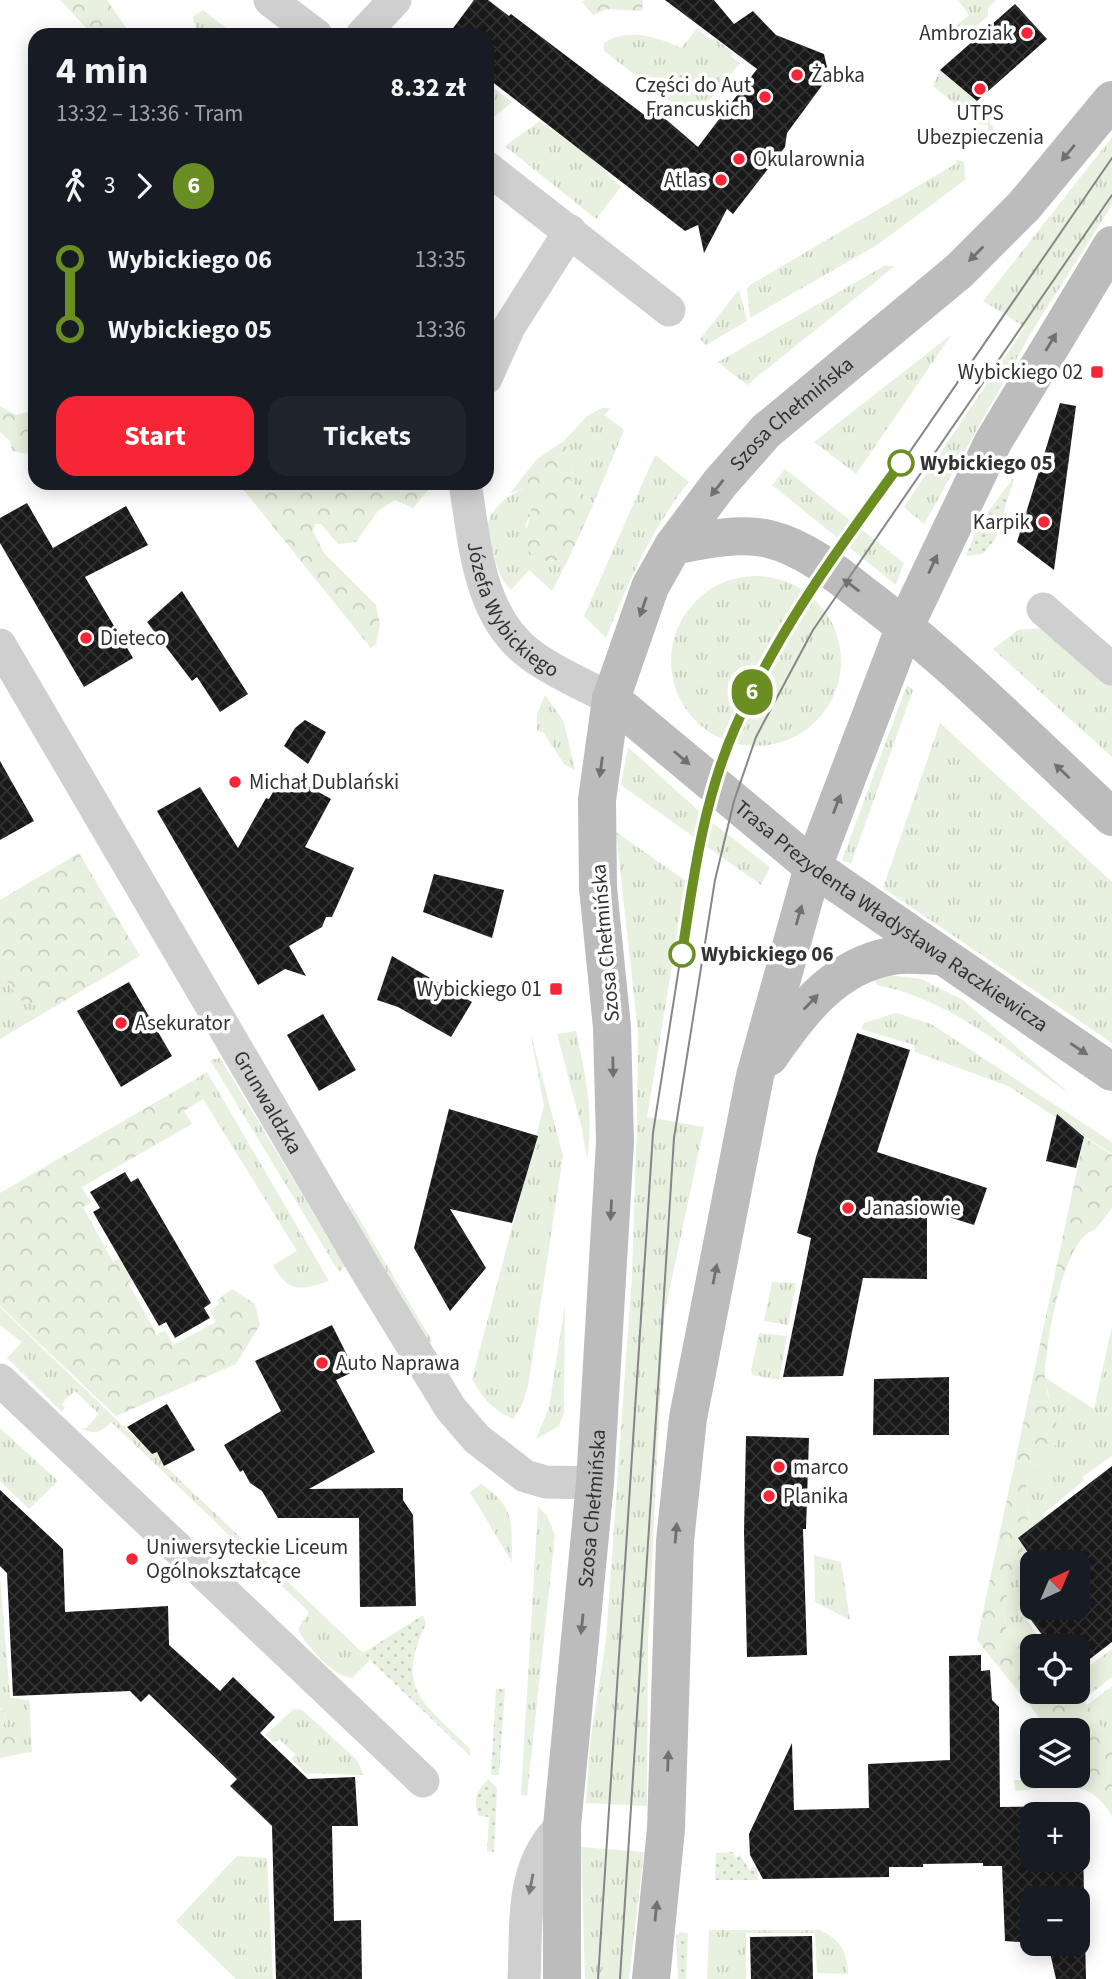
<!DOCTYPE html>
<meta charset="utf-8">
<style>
:root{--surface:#171b24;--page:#20242c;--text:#f1f3f6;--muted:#9ea1a6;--accent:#f72636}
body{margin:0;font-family:"Source Sans 3",sans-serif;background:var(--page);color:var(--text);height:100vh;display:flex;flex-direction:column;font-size:26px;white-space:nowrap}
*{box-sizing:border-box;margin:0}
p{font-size:23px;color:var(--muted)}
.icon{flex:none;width:38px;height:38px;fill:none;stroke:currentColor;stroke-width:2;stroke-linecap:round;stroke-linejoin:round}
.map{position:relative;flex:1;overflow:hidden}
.side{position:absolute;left:28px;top:28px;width:466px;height:462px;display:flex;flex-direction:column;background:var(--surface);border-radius:21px;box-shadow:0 4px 18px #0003}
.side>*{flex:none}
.badge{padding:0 14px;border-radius:23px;font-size:24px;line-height:46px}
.needle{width:46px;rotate:44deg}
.tools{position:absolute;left:1020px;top:1550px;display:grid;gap:14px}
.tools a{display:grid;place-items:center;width:70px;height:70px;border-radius:14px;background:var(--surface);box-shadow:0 4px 18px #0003;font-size:35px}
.map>.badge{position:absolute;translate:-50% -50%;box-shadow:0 0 0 4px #fff}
.legs{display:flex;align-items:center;gap:10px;height:77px;padding:0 28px;font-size:23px}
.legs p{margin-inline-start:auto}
.overview{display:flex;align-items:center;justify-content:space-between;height:119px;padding:0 28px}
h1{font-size:38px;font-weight:700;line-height:52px}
.button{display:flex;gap:14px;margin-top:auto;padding:14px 28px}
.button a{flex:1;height:80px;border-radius:21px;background:var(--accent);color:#fff;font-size:28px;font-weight:700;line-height:80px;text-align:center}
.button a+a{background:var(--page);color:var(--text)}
ul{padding:0 28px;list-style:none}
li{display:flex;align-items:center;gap:24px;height:70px;font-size:26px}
li i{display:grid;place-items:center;width:10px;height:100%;margin:0 9px;background:currentColor}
li i::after{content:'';width:18px;height:18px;margin:-9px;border:5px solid;border-radius:50%;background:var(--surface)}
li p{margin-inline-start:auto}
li:first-child i{background:linear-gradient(#0000 50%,currentColor 0)}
li:last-child i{background:linear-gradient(currentColor 50%,#0000 0)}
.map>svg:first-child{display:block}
</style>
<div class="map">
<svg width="1112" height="1979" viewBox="0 0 1112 1979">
<defs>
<pattern id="grass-tufts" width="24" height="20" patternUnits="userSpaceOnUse" patternTransform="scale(1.75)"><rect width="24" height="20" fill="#e8f0df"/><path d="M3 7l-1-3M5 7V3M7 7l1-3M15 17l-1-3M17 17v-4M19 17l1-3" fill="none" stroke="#c7cec0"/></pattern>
<pattern id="forest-crowns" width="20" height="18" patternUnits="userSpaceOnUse" patternTransform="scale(1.75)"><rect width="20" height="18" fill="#e8f0df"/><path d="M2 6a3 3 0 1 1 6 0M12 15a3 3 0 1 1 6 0" fill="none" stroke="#c7cec0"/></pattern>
<pattern id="garden-dots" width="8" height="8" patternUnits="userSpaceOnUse" patternTransform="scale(1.75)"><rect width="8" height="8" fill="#e8f0df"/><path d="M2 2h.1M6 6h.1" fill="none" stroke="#c7cec0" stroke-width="1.8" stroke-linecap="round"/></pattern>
<pattern id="building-cross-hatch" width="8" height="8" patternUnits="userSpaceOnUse" patternTransform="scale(1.75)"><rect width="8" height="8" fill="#191919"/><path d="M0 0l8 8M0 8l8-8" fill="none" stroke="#323232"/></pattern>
</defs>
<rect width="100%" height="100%" fill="#fff"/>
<path fill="url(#grass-tufts)" d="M 958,0 L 996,0 L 988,8 L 988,16 L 959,40 L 956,26 L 969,15 Z
M 203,10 L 235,35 L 211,35 L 196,28 L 193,17 Z
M 697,29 L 711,40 L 715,38 L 733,53 L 731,57 L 740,63 L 707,103 L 683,105 L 669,101 L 604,51 L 604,43 C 627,27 658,37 681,48 Z
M 940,70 L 977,101 L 975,110 L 991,118 L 989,122 L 996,132 L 988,138 L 988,125 L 979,124 L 933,86 Z
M 486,82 L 512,102 L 487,123 L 486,123 Z
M 540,121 L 592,158 L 602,159 L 598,164 L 621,187 L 596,219 L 505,146 Z
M 1112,137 L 1112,205 L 1031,333 L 924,524 L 904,507 L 1025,327 L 983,301 Z
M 956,159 L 964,162 L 965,180 L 877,245 L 750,318 L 747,289 L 750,285 L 957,163 Z
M 884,266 L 895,266 L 747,385 L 718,362 Z
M 739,290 L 747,321 L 706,345 L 700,339 Z
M 952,334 L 856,474 L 814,442 Z
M 602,408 L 610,408 L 605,415 L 624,430 L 593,505 L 571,481 L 572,460 L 564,441 L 587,416 Z
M 655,455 L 689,482 C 651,529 628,583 606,638 L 584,616 Z
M 785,469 L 904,563 L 896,585 L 772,485 Z
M 535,484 L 534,508 L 525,525 L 545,561 L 568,560 L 552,591 L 529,570 L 511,590 C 501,581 497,568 494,555 C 492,547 487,536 487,528 C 490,504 516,491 535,484 Z
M671 661a85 85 0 1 1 170 0a85 85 0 1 1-170 0Z
M 1041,628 L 1112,684 L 1112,757 L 993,649 L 1018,630 Z
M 907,685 L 913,690 L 851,864 L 842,860 Z
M 545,695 L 564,722 L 575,770 L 564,764 L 543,732 L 537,731 L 537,714 Z
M 940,723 L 1112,882 L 1112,1043 L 883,888 Z
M 628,747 L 709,820 L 770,867 L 761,885 L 621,785 Z
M 616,832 L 686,881 L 647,1117 L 704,1127 L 664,1316 L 648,1642 L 647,1806 L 586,1803 L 590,1744 L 606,1640 L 632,1275 L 637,1122 L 638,1033 Z
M 0,971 L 20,1000 L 49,1010 L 0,1039 Z
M 889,975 L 921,979 L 963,1000 L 1070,1094 C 1009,1052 951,999 877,985 L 874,979 Z
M 896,1013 L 931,1024 L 1112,1142 L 1112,1154 L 1008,1086 L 915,1052 L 914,1045 L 861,1029 L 864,1023 Z
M 530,1031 L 563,1156 L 528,1386 L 522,1405 L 513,1419 C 493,1410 483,1399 472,1379 L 544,1106 Z
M 576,1031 C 586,1077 594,1111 587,1159 L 582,1129 L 557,1034 Z
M 220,1058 L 345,1266 L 339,1272 L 210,1060 Z
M 207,1072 L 329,1281 C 303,1290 288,1294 273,1265 L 297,1251 L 203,1099 L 194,1080 Z
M 349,1202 L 432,1341 L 428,1343 L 343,1203 Z
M 772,1282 L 796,1283 L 788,1325 L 764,1321 Z
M 565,1305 L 564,1412 L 559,1426 L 536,1439 L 549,1407 Z
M 0,1307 L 152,1454 L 157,1452 L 164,1465 L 363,1653 L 370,1660 L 352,1678 C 336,1679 303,1643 298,1629 L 309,1612 L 128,1438 L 111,1422 C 100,1433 95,1435 80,1428 L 86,1428 L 99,1414 L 75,1391 L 61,1404 L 65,1408 L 62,1412 L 7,1358 L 22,1342 L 0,1325 Z
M 1112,1326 L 1112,1456 L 1082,1477 L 1084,1480 L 1043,1514 L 1051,1529 L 1025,1554 L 1032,1574 L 1021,1584 L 1029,1597 L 1020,1609 L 1045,1647 L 1032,1647 L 1032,1656 L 1028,1655 L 1007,1634 L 1004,1605 L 1028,1524 L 1026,1482 C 1069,1438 1057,1433 1044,1377 L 1094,1409 Z
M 759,1333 L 787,1336 L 779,1380 L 753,1375 L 751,1371 Z
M 0,1428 L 58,1481 L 29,1509 L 0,1481 Z
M 481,1484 C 516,1508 511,1522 512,1562 L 470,1492 Z
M 538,1507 L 547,1515 L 555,1535 L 527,1796 L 521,1795 Z
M 814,1555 L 841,1562 L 850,1620 L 815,1602 Z
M 0,1576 L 10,1698 L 29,1700 L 32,1752 L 24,1753 L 14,1732 L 2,1730 L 6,1714 L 0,1708 Z
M 1112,1649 L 1112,1677 L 1086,1697 L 1078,1686 L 1078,1674 Z
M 1112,1686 L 1112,1749 L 1087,1705 Z
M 294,1709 L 302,1710 L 357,1760 L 364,1775 L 305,1773 L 291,1759 L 295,1754 L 279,1739 L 274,1743 L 265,1735 Z
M 581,1847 L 644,1852 L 629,1979 L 585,1979 Z
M 237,1856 L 267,1858 L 273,1979 L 236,1979 L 176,1921 Z
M 709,1930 L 820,1930 C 841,1940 847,1952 848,1974 L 817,1973 L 815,1933 L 746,1933 L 746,1979 L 707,1979 Z"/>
<path fill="url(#forest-crowns)" d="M 60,0 L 107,0 L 131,35 L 93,35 Z
M 585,0 L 643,0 L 642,11 L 607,9 L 593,15 L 582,2 Z
M 35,402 L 35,455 L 12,451 L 10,441 L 0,432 L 0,406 L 16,415 L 28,412 Z
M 564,441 L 572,460 L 571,481 L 593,505 L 568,560 L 545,561 L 525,549 C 525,525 534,508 535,485 L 510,493 L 537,459 Z
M 238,483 L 427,483 L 429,489 L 413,508 L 395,500 L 378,511 L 356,542 L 338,544 L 321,524 L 315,524 L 313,531 L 324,553 L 376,605 L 380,625 L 376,644 L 371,648 Z
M 79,853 L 140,956 L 49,1010 L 20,1000 L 0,971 L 0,900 Z
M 194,1080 L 203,1099 L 184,1111 L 192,1124 L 82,1187 L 91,1203 L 83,1207 L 113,1262 L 120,1258 L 133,1279 L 128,1283 L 157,1335 L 165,1330 L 173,1345 L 216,1322 L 210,1311 L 219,1304 L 217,1300 L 232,1289 L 255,1304 L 260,1325 L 236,1364 L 116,1416 L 0,1306 L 0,1193 Z
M 1084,1137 L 1112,1155 L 1112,1208 L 1095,1230 C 1063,1236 1045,1347 1045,1376 C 1044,1396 1061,1420 1057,1439 C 1053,1457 1039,1469 1026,1482 L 1028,1524 L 1004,1605 L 1007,1634 L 1028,1655 L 1032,1656 L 1032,1692 L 1078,1692 L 1099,1721 L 1112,1749 L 1112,1816 C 1088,1774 1055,1787 1015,1791 L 1014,1780 L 1088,1779 L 1078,1765 L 1078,1731 L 1050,1731 L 977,1640 Z
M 0,1709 L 6,1713 L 2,1729 L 14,1732 L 24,1753 L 0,1758 Z"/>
<path fill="url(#garden-dots)" d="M 1015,476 L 995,540 L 982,554 L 966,556 L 978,525 Z
M 423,1615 L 426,1624 C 393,1691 426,1704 470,1749 L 470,1756 L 363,1653 Z
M 496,1689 L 505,1689 L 499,1775 L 491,1775 Z
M 488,1779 L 497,1788 L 494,1852 L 487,1851 L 489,1817 L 479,1816 C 472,1800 477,1791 488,1779 Z
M 733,1852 L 736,1858 L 740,1855 L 750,1871 L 752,1867 L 757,1868 L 758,1880 L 715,1880 L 716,1853 Z
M 681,1932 L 688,1934 L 686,1979 L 678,1979 L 676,1936 Z"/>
<path fill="url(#building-cross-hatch)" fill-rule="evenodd" d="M 474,0 L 488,0 L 509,16 L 511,14 L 647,117 L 654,109 L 698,147 L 757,69 L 665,0 L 714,0 L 734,24 L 753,11 L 776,35 L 824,54 L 829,76 L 787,133 L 785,147 L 733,214 L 727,209 L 704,253 L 698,225 L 685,231 L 486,77 L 486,35 L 448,35 Z
M 1015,4 L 1047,39 L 977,101 L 940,70 Z
M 1060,403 L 1076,406 L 1054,570 L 1017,542 Z
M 27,503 L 53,548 L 126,506 L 148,545 L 85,577 L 133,658 L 84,687 L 0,543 L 0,518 Z
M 182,591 L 248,694 L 220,712 L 197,677 L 192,681 L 147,622 Z
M 305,720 L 326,732 L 308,764 L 284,746 L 295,728 Z
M 0,761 L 34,821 L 0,840 Z
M 284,773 L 331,799 L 305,847 L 354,868 L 332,917 L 326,917 L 322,927 L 289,946 L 306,976 L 285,969 L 258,985 L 157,811 L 200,787 L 238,848 L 266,798 L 269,799 Z
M 434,874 L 504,890 L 492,938 L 423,912 Z
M 392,956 L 472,1002 L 451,1037 L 398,1007 L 377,1000 Z
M 129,982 L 172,1056 L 121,1087 L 77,1011 Z
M 323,1014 L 356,1070 L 319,1091 L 287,1035 Z
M 857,1033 L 910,1050 L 877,1152 L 987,1188 L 974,1225 L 927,1210 L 927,1279 L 863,1278 L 843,1376 L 783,1377 L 811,1238 L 797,1233 L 816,1157 Z
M 449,1109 L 538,1136 L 512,1223 L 450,1209 L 486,1268 L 450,1311 L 414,1248 Z
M 1057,1114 L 1084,1137 L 1076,1168 L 1046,1161 Z
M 125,1172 L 131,1182 L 138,1178 L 211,1303 L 204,1308 L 210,1318 L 175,1338 L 166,1322 L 159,1326 L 93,1212 L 100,1208 L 90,1192 Z
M 332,1325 L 355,1371 L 336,1380 L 375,1452 L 309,1489 L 403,1488 L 403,1500 L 413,1515 L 416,1606 L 360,1607 L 359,1518 L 278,1518 L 262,1491 L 250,1483 L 243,1470 L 240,1472 L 224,1445 L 281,1411 L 255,1361 Z
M 949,1377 L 949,1435 L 873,1435 L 874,1379 Z
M 167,1404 L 195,1450 L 164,1466 L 157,1452 L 152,1454 L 127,1427 Z
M 746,1436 L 809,1438 L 806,1529 L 803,1529 L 807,1655 L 747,1657 L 744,1532 Z
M 1112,1466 L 1112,1642 L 1078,1668 L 1078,1647 L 1051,1647 L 1023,1609 L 1032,1602 L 1032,1608 L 1078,1608 L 1078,1563 L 1035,1563 L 1018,1538 Z
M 0,1490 L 63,1549 L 65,1612 L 168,1606 L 169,1645 L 220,1691 L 233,1677 L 275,1717 L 260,1733 L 308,1779 L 355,1777 L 358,1826 L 332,1826 L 334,1921 L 361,1920 L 362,1979 L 276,1979 L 272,1826 L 230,1786 L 237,1779 L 149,1694 L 141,1702 L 130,1691 L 13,1696 L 7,1573 L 0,1566 Z
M 981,1655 L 981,1671 L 990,1670 L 992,1700 L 999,1707 L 1000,1807 L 1082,1806 L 1086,1979 L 1056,1979 L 1048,1944 L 1078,1944 L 1078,1899 L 1032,1899 L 1032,1943 L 1005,1941 L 1002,1866 L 983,1866 L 983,1863 L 923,1864 L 923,1867 L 889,1867 L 889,1877 L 763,1879 L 750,1855 L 749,1834 L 792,1743 L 794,1810 L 869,1808 L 868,1764 L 950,1760 L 949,1656 ZM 1032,1815 L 1078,1815 L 1078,1860 L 1032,1860 Z
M 812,1936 L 813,1979 L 751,1979 L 750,1937 Z"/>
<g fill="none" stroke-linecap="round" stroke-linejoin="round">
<g stroke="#cfcfcf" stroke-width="33">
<path d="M 270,0 L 316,35"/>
<path d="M 362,35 L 395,0"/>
<path d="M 486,167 L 669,310"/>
<path d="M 486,378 L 509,327 L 570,231"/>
<path id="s1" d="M 465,483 C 475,543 478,616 531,655 C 555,673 585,685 611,699"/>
<path d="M 1043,609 L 1112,669"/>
<path id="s2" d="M 0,645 L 369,1275 L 451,1409 L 477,1439 L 525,1476 L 546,1482 L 595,1483"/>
<path d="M 0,1380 L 423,1781"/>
<path d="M 524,1979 C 527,1925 519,1866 562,1826"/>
</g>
<g stroke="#bcbcbc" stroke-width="38">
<path d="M 673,546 C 703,540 738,532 769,539 C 805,548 836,573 865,596 C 953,662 1031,742 1112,817"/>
<path id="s3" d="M 611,699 L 813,867 L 1112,1072"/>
<path d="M 769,1057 C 801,1012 833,966 892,956 C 907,953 925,956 941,956"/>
<path id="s4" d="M 562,1979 L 562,1826 L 595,1483 L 615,1142 L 612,1027 L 598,888 L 597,800 L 611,699 L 650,587 L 673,546 L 720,483 L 766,431 L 959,271 L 1024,206 L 1112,100"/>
<path d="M 651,1979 L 666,1829 L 675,1541 L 688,1418 L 755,1076 L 813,867 L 905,626 L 993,442 L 1112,245"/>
</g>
<path stroke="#878787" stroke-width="2" d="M 598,1979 L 653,1133 L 695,865 L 715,786 L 734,730 L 790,626 L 1112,158
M 620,1979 L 674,1138 L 715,880 L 734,801 L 756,737 L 813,630 L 1112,195"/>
</g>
<defs><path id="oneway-solid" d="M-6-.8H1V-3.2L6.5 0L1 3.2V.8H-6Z" transform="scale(1.75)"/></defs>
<g fill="#707070">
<use href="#oneway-solid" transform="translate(1068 153) rotate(130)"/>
<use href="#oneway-solid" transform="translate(976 254) rotate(135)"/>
<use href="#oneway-solid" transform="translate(1051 342) rotate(-59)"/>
<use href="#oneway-solid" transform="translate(717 488) rotate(128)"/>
<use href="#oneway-solid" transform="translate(933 564) rotate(-65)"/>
<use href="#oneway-solid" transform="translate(851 585) rotate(-143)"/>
<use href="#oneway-solid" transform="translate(643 607) rotate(109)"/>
<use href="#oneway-solid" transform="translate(682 758) rotate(40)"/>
<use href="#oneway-solid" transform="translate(601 767) rotate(98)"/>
<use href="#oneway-solid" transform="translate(1062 771) rotate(-137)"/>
<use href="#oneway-solid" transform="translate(837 804) rotate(-69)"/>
<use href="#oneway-solid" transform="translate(799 915) rotate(-74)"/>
<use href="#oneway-solid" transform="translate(811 1002) rotate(-46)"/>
<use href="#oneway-solid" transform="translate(1079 1049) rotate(34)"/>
<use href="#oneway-solid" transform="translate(613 1067) rotate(89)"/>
<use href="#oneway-solid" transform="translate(611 1210) rotate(93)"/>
<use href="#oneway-solid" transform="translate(715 1274) rotate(-79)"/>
<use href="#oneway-solid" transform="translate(676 1533) rotate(-85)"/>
<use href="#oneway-solid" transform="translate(582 1624) rotate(96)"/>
<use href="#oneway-solid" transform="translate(668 1761) rotate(-88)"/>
<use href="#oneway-solid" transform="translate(656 1911) rotate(-84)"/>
</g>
<use fill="#797979" href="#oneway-solid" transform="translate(531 1884) rotate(101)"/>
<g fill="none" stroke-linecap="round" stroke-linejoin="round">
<g stroke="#fff" stroke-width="16">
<path id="line-1" d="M 682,954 C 693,878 704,798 735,728 C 776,633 840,546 901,463"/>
</g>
<use href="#line-1" stroke="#6b8e23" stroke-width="10"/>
</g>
<g fill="#f72636" stroke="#fff" stroke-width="2.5">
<circle cx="1027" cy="33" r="7"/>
<circle cx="797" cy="75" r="7"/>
<circle cx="980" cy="89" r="7"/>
<circle cx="765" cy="97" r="7"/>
<circle cx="739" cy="159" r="7"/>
<circle cx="721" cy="180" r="7"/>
<rect x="1090" y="365" width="14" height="14" rx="3.5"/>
<circle cx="1044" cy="522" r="7"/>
<circle cx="86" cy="638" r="7"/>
<circle cx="235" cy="782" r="7"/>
<rect x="549" y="982" width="14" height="14" rx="3.5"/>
<circle cx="121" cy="1023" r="7"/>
<circle cx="848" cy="1208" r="7"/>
<circle cx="322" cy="1363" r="7"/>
<circle cx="779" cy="1467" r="7"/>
<circle cx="769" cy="1496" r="7"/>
<circle cx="132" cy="1559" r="7"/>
</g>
<g fill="#fff" stroke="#6b8e23" stroke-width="3.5">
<circle cx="901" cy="463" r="12"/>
<circle cx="682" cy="954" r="12"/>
</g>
<g text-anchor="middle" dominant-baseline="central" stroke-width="7" stroke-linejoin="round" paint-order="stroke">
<g font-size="21" fill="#323232" stroke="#fff" text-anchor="start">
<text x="1013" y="33" text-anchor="end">Ambroziak</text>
<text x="811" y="75">Żabka</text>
<text x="751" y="85" text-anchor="end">Części do Aut<tspan x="751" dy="24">Francuskich</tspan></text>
<text x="980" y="113" text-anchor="middle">UTPS<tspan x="980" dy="24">Ubezpieczenia</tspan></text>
<text x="753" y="159">Okularownia</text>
<text x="707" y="180" text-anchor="end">Atlas</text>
<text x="1083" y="372" text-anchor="end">Wybickiego 02</text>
<text x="1030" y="522" text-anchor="end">Karpik</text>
<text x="100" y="638">Dieteco</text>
<text x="249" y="782">Michał Dublański</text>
<text x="542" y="989" text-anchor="end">Wybickiego 01</text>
<text x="135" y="1023">Asekurator</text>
<text x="862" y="1208">Janasiowie</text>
<text x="336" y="1363">Auto Naprawa</text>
<text x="793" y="1467">marco</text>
<text x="783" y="1496">Planika</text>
<text x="146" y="1547">Uniwersyteckie Liceum<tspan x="146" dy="24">Ogólnokształcące</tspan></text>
</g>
<g font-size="21" fill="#323232" stroke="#fff">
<text stroke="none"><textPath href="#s4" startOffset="1628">Szosa Chełmińska</textPath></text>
<text stroke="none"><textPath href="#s1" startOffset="140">Józefa Wybickiego</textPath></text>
<text stroke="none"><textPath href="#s3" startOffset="355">Trasa Prezydenta Władysława Raczkiewicza</textPath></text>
<text transform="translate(605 943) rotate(-95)">Szosa Chełmińska</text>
<text stroke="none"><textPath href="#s2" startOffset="530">Grunwaldzka</textPath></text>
<text stroke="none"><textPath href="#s4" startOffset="472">Szosa Chełmińska</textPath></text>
</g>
<g font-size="21" font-weight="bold" fill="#323232" stroke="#fff" text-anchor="start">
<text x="920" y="463">Wybickiego 05</text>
<text x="701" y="954">Wybickiego 06</text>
</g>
</g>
</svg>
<div class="tools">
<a><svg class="needle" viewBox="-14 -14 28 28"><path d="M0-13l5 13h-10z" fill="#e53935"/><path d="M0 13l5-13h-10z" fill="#9ea1a6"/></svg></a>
<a><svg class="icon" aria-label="locate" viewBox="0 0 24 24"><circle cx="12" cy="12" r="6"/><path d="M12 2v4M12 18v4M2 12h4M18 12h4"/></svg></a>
<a><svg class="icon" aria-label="layers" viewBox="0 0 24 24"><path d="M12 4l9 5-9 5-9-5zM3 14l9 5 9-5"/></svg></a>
<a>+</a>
<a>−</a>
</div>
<b class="badge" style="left:752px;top:692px;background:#6b8e23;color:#fff">6</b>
<section class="side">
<div class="overview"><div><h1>4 min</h1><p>13:32 – 13:36 · Tram</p></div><b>8.32 zł</b></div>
<div class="legs"><svg class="icon" aria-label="walk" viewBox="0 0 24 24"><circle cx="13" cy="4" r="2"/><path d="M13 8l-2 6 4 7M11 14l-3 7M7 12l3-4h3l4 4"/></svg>3<svg class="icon" aria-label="forward" viewBox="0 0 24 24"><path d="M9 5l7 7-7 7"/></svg><b class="badge" style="background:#6b8e23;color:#fff">6</b></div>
<ul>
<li><i style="color:#6b8e23"></i><b>Wybickiego 06</b><p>13:35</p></li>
<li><i style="color:#6b8e23"></i><b>Wybickiego 05</b><p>13:36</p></li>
</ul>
<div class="button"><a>Start</a><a>Tickets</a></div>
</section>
</div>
